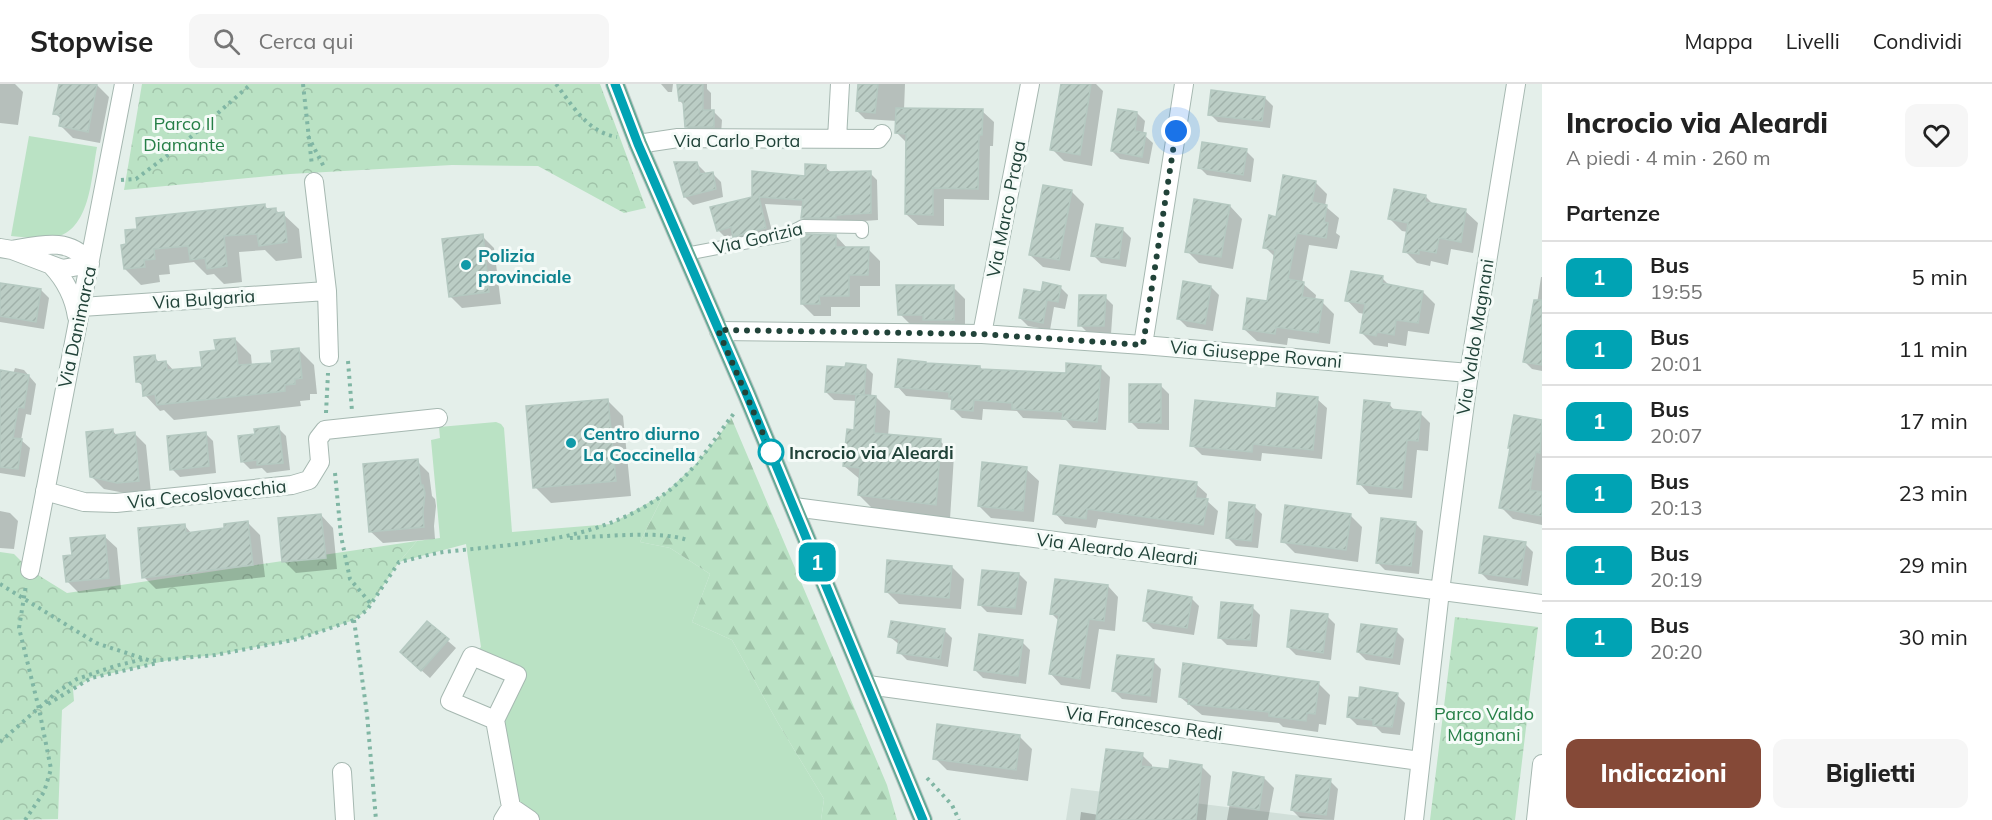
<!DOCTYPE html>
<html lang="it">
<meta charset="utf-8">
<style>
:root{--surface:#fff;--page:#f6f6f6;--text:#222;--muted:#767676;--line:#e0e0e0;--accent:#854937}
body{margin:0;font-family:Mulish,sans-serif;background:var(--page);color:var(--text);height:100vh;display:flex;flex-direction:column;font-size:22px;white-space:nowrap}
*{box-sizing:border-box;margin:0}
p{font-size:20px;color:var(--muted)}
.icon{flex:none;width:33px;height:33px;fill:none;stroke:currentColor;stroke-width:2;stroke-linecap:round;stroke-linejoin:round}
.map{position:relative;flex:1;overflow:hidden}
.side{display:flex;flex-direction:column;background:var(--surface);width:450px}
.side>*{flex:none}
.badge{padding:0 12px;border-radius:9px;font-size:21px;line-height:39px}
.you{position:absolute;width:30px;height:30px;margin:-15px;border:4px solid #fff;border-radius:50%;background:#1a73e8;box-shadow:0 0 0 9px #1a73e833}
.map>.badge{position:absolute;translate:-50% -50%;box-shadow:0 0 0 3px #fff}
h2{padding:0 24px;font-size:22px;line-height:54px}
.round{display:grid;place-items:center;flex:none;width:63px;height:63px;border-radius:12px;background:var(--page)}
.summary{display:flex;align-items:center;justify-content:space-between;height:102px;padding:0 24px}
h1{font-size:28px;font-weight:800;line-height:45px}
.primary-button{display:flex;gap:12px;margin-top:auto;padding:12px 24px}
.primary-button a{flex:1;height:69px;border-radius:12px;background:var(--accent);color:#fff;font-size:24px;font-weight:800;line-height:69px;text-align:center}
.primary-button a+a{background:var(--page);color:var(--text)}
ul{padding:0;list-style:none}
li{display:flex;align-items:center;gap:18px;height:72px;padding:0 24px;border-top:2px solid var(--line)}
li div{flex:1}
li b{display:block;font-size:22px}
li em{font-style:normal}
li .badge{min-width:66px;font-weight:700;text-align:center}
header{display:flex;align-items:center;gap:36px;box-sizing:border-box;height:84px;padding:0 30px;background:var(--surface);border-bottom:2px solid var(--line)}
header strong{font-size:28px}
nav{display:flex;gap:33px;margin-inline-start:auto;font-size:21px}
.search{width:420px;height:54px;background:var(--page);display:flex;align-items:center;gap:15px;box-sizing:border-box;padding:0 21px;border-radius:12px;color:var(--muted);font-size:22px}
main{display:flex;flex:1;min-height:0}
.map>svg:first-child{display:block}
</style>
<header>
<strong>Stopwise</strong>
<div class="search"><svg class="icon" aria-label="search" viewBox="0 0 24 24"><circle cx="10" cy="10" r="6"/><path d="M15 15l6 6"/></svg>Cerca qui</div>
<nav><a>Mappa</a><a>Livelli</a><a>Condividi</a></nav>
</header>
<main>
<div class="map">
<svg width="1542" height="736" viewBox="0 0 1542 736">
<defs>
<pattern id="forest-firs" width="22" height="20" patternUnits="userSpaceOnUse" patternTransform="scale(1.5)"><rect width="22" height="20" fill="#bae2c4"/><path d="M5 1l3.5 6h-7zM16 11l3.5 6h-7z" fill="#a0c3a9"/></pattern>
<pattern id="park-crowns" width="20" height="18" patternUnits="userSpaceOnUse" patternTransform="scale(1.5)"><rect width="20" height="18" fill="#bae2c4"/><path d="M2 6a3 3 0 1 1 6 0M12 15a3 3 0 1 1 6 0" fill="none" stroke="#a0c3a9"/></pattern>
<pattern id="building-hatch" width="6" height="6" patternUnits="userSpaceOnUse" patternTransform="scale(1.5)"><rect width="6" height="6" fill="#bbcdc5"/><path d="M-1 1l2-2M0 6l6-6M5 7l2-2" fill="none" stroke="#a0b1aa"/></pattern>
</defs>
<rect width="100%" height="100%" fill="#e4efea"/>
<path fill="#d1dfd9" d="M 1071,704 L 1333,736 L 1066,736 Z"/>
<path fill="#bae2c4" d="M 29,52 L 97,63 C 91,93 91,147 53,154 C 40,156 24,153 11,152 Z
M 496,338 L 501,340 L 504,344 L 512,448 L 611,440 L 664,410 L 640,458 L 670,464 L 710,490 L 692,538 L 732,556 L 778,639 L 824,715 L 821,736 L 535,736 L 511,723 L 495,636 L 517,591 L 472,572 L 481,563 L 466,460 L 399,478 L 417,457 L 440,454 L 431,356 L 440,354 L 439,343 Z"/>
<path fill="url(#forest-firs)" d="M 731,333 L 887,701 L 897,736 L 821,736 L 824,715 L 778,639 L 732,556 L 692,538 L 710,490 L 670,464 L 640,458 L 664,410 L 695,381 L 719,352 Z"/>
<path fill="url(#park-crowns)" d="M 142,0 L 600,0 L 646,124 L 624,129 L 538,82 L 452,81 L 290,90 L 124,106 Z
M 417,457 L 399,478 L 367,526 L 354,536 L 298,555 L 215,571 L 169,576 L 91,594 L 73,605 L 74,617 L 62,626 L 58,735 L 0,736 L 0,468 L 14,470 L 30,486 L 67,509 Z
M 1455,533 L 1538,543 L 1515,736 L 1430,736 Z"/>
<path fill="#0003" d="M 0,0 L 15,0 L 23,8 L 18,41 L 0,39 Z
M 60,0 L 97,1 L 109,13 L 100,59 L 73,54 L 61,42 L 62,36 L 55,29 Z
M 661,0 L 673,0 L 672,8 L 668,8 Z
M 678,0 L 707,0 L 707,5 L 711,9 L 711,28 L 714,28 L 722,36 L 721,50 L 694,50 L 686,42 L 684,21 L 680,17 Z
M 859,0 L 905,0 L 904,26 L 982,27 L 994,38 L 993,62 L 990,62 L 989,116 L 944,115 L 944,142 L 918,141 L 906,130 L 908,60 L 897,49 L 897,37 L 865,35 L 857,27 Z
M 1063,0 L 1096,0 L 1103,7 L 1092,82 L 1064,77 L 1052,65 Z
M 1265,14 L 1273,22 L 1270,44 L 1218,38 L 1210,30 Z
M 1137,29 L 1145,37 L 1143,50 L 1153,59 L 1149,80 L 1120,75 L 1112,67 Z
M 1246,67 L 1254,75 L 1251,98 L 1207,91 L 1199,83 Z
M 697,80 L 705,88 L 706,91 L 713,90 L 721,98 L 723,113 L 693,121 L 685,113 Z
M 825,83 L 832,89 L 870,89 L 877,96 L 878,136 L 810,141 L 803,134 L 804,122 L 765,120 L 773,151 L 742,159 L 734,151 L 725,153 L 718,146 L 754,114 L 806,93 Z
M 1315,98 L 1327,110 L 1325,122 L 1339,134 L 1336,149 L 1340,152 L 1337,165 L 1309,161 L 1302,199 L 1316,211 L 1315,217 L 1322,218 L 1334,230 L 1330,260 L 1288,254 L 1287,261 L 1257,257 L 1244,245 L 1268,219 L 1276,174 L 1265,163 L 1277,134 Z
M 1044,102 L 1072,108 L 1084,120 L 1070,187 L 1043,183 L 1030,171 Z
M 1425,112 L 1434,121 L 1465,127 L 1478,139 L 1473,169 L 1451,165 L 1448,181 L 1431,177 L 1430,182 L 1417,179 L 1405,167 L 1408,148 L 1402,147 L 1390,135 Z
M 264,121 L 269,126 L 275,125 L 280,130 L 283,130 L 299,145 L 302,174 L 276,177 L 265,166 L 239,168 L 242,198 L 224,200 L 214,190 L 207,191 L 194,178 L 169,181 L 170,190 L 159,191 L 160,198 L 141,201 L 125,185 L 123,162 Z
M 1230,122 L 1242,135 L 1233,185 L 1199,179 L 1187,167 Z
M 1123,146 L 1131,154 L 1126,183 L 1101,179 L 1093,171 Z
M 482,152 L 494,164 L 501,220 L 462,224 L 450,212 Z
M 836,152 L 848,165 L 868,165 L 880,177 L 880,202 L 860,202 L 860,223 L 831,223 L 831,232 L 814,232 L 802,220 Z
M 1541,193 L 1542,193 L 1542,287 L 1532,285 L 1524,277 L 1533,220 L 1537,220 Z
M 1382,194 L 1391,203 L 1423,208 L 1435,220 L 1429,250 L 1408,247 L 1406,262 L 1388,259 L 1388,263 L 1374,261 L 1362,249 L 1365,230 L 1359,229 L 1347,216 Z
M 0,200 L 41,206 L 49,214 L 44,245 L 0,238 Z
M 953,203 L 965,215 L 965,248 L 912,242 L 900,230 Z
M 1060,203 L 1068,211 L 1065,225 L 1054,223 L 1050,246 L 1028,242 L 1020,234 L 1043,210 Z
M 1211,203 L 1219,211 L 1213,247 L 1187,243 L 1179,235 Z
M 1105,213 L 1113,221 L 1111,250 L 1088,249 L 1080,241 Z
M 235,255 L 251,271 L 252,282 L 274,280 L 298,265 L 314,281 L 317,310 L 310,310 L 310,316 L 300,317 L 301,322 L 174,336 L 164,326 L 160,327 L 145,311 L 144,303 L 138,298 L 154,273 L 160,279 L 166,278 L 174,287 L 203,284 L 217,268 Z
M 925,279 L 980,283 L 983,286 L 1067,290 L 1100,283 L 1110,293 L 1106,346 L 1073,344 L 1066,336 L 1023,334 L 1017,327 L 983,325 L 982,336 L 962,334 L 952,324 L 953,316 L 906,312 L 897,302 Z
M 865,282 L 873,290 L 871,313 L 876,313 L 890,327 L 888,352 L 940,357 L 954,371 L 950,435 L 873,425 L 859,411 L 861,396 L 844,382 L 856,348 L 857,317 L 834,316 L 826,308 Z
M 15,284 L 24,286 L 36,300 L 31,331 L 26,330 L 21,356 L 30,364 L 25,393 L 0,389 L 0,288 L 13,290 Z
M 1161,302 L 1169,310 L 1169,346 L 1138,345 L 1130,337 Z
M 1317,315 L 1327,324 L 1322,375 L 1262,369 L 1261,377 L 1202,371 L 1192,361 L 1277,326 Z
M 607,316 L 623,332 L 631,412 L 551,419 L 535,403 Z
M 1389,320 L 1395,327 L 1420,329 L 1430,339 L 1428,367 L 1417,366 L 1412,414 L 1369,410 L 1359,399 Z
M 1515,333 L 1542,337 L 1542,441 L 1513,435 L 1501,423 Z
M 278,344 L 286,352 L 290,386 L 267,389 L 262,384 L 250,385 L 242,377 L 257,351 Z
M 113,347 L 117,352 L 134,349 L 146,361 L 151,409 L 130,410 L 104,405 L 92,393 Z
M 205,349 L 213,357 L 216,389 L 180,393 L 172,385 Z
M 417,377 L 429,389 L 432,412 L 435,415 L 436,422 L 434,442 L 435,455 L 383,459 L 370,447 Z
M 1026,385 L 1039,397 L 1034,438 L 991,434 L 979,422 Z
M 1196,400 L 1207,410 L 1206,416 L 1218,427 L 1214,451 L 1098,435 L 1096,444 L 1065,440 L 1055,429 Z
M 1254,422 L 1262,430 L 1258,464 L 1236,462 L 1228,454 Z
M 0,427 L 10,429 L 18,437 L 14,465 L 0,464 Z
M 321,431 L 333,444 L 337,485 L 296,489 L 284,477 Z
M 1350,431 L 1362,443 L 1358,478 L 1295,469 L 1283,457 Z
M 248,439 L 260,451 L 265,493 L 156,505 L 144,493 L 184,441 L 192,450 L 226,445 Z
M 1415,439 L 1423,447 L 1419,490 L 1385,486 L 1377,478 Z
M 104,452 L 117,464 L 121,505 L 79,509 L 67,497 L 74,472 Z
M 1525,460 L 1533,468 L 1528,502 L 1488,496 L 1480,488 Z
M 952,483 L 964,495 L 961,525 L 899,520 L 887,508 Z
M 1019,490 L 1027,498 L 1022,531 L 987,528 L 979,520 Z
M 1108,502 L 1118,513 L 1115,547 L 1099,545 L 1090,605 L 1061,601 L 1051,590 L 1059,537 L 1052,530 Z
M 1191,514 L 1199,522 L 1194,551 L 1153,545 L 1145,537 Z
M 1252,523 L 1260,531 L 1257,563 L 1227,561 L 1219,553 Z
M 1327,532 L 1335,540 L 1331,576 L 1296,571 L 1288,563 Z
M 427,539 L 456,564 L 430,594 L 410,576 Z
M 944,546 L 952,554 L 948,583 L 907,576 L 899,568 L 900,561 L 890,553 Z
M 1396,547 L 1404,555 L 1400,581 L 1366,576 L 1358,568 Z
M 1022,558 L 1030,566 L 1026,600 L 983,594 L 975,586 Z
M 1153,577 L 1161,585 L 1157,619 L 1122,615 L 1114,607 Z
M 1318,599 L 1330,611 L 1326,641 L 1319,640 L 1318,648 L 1283,643 L 1279,639 L 1202,631 L 1180,613 Z
M 1397,611 L 1405,619 L 1400,651 L 1382,649 L 1376,643 L 1357,641 L 1349,633 L 1360,615 Z
M 1020,653 L 1032,665 L 1028,697 L 947,686 L 935,674 Z
M 1142,671 L 1152,681 L 1152,684 L 1170,687 L 1201,682 L 1211,692 L 1206,736 L 1080,736 L 1081,728 L 1099,731 Z
M 1235,690 L 1264,694 L 1274,704 L 1268,736 L 1227,736 Z
M 1330,697 L 1338,705 L 1334,736 L 1300,734 L 1292,726 Z"/>
<path fill="url(#building-hatch)" stroke="#b5c9c1" stroke-width="1.5" d="M 59,0 L 97,0 L 88,48 L 59,42 L 61,31 L 53,30 Z
M 677,0 L 703,0 L 703,26 L 714,26 L 714,43 L 685,43 L 683,17 L 679,17 Z
M 858,0 L 878,0 L 875,29 L 856,27 Z
M 1061,0 L 1091,0 L 1080,71 L 1050,66 Z
M 1211,6 L 1265,13 L 1262,37 L 1208,31 Z
M 896,24 L 983,25 L 982,51 L 979,51 L 978,105 L 933,104 L 933,131 L 905,130 L 906,50 L 895,49 Z
M 1118,25 L 1137,28 L 1135,47 L 1146,49 L 1142,73 L 1111,67 Z
M 1202,58 L 1247,65 L 1243,91 L 1198,84 Z
M 674,78 L 697,78 L 700,90 L 713,88 L 716,105 L 684,113 Z
M 805,80 L 826,81 L 826,88 L 871,87 L 871,129 L 836,131 L 836,134 L 801,134 L 803,116 L 759,113 L 766,144 L 733,153 L 731,143 L 717,147 L 710,123 L 752,113 L 752,87 L 805,92 Z
M 1283,91 L 1316,97 L 1312,118 L 1327,121 L 1324,138 L 1328,139 L 1326,154 L 1297,149 L 1288,195 L 1304,198 L 1302,213 L 1323,216 L 1318,249 L 1276,243 L 1275,250 L 1243,245 L 1247,214 L 1267,217 L 1275,166 L 1263,164 L 1269,131 L 1276,133 Z
M 1043,101 L 1072,106 L 1059,176 L 1029,171 Z
M 1394,105 L 1426,111 L 1425,118 L 1466,125 L 1461,158 L 1439,154 L 1436,169 L 1419,166 L 1419,170 L 1403,168 L 1408,139 L 1388,135 Z
M 1194,115 L 1230,121 L 1221,173 L 1185,168 Z
M 265,120 L 265,125 L 276,124 L 276,129 L 284,128 L 287,158 L 259,162 L 257,150 L 224,152 L 227,182 L 207,185 L 205,174 L 190,176 L 188,162 L 154,165 L 155,175 L 144,176 L 145,183 L 124,185 L 121,161 L 126,160 L 125,146 L 137,145 L 136,134 Z
M 1096,140 L 1123,144 L 1119,175 L 1091,172 Z
M 483,150 L 489,208 L 449,213 L 442,155 Z
M 805,150 L 836,151 L 836,163 L 869,163 L 868,191 L 849,191 L 849,212 L 819,212 L 820,220 L 801,220 L 801,152 Z
M 1351,187 L 1383,192 L 1382,199 L 1423,207 L 1418,239 L 1396,236 L 1394,251 L 1377,248 L 1376,252 L 1360,249 L 1365,220 L 1345,217 Z
M 1183,197 L 1211,202 L 1205,240 L 1177,235 Z
M 1043,198 L 1061,202 L 1058,218 L 1047,216 L 1043,239 L 1019,234 L 1024,205 L 1041,208 Z
M 0,199 L 41,205 L 36,238 L 0,232 Z
M 896,201 L 954,201 L 954,236 L 923,236 L 923,231 L 898,231 Z
M 1079,211 L 1106,211 L 1104,242 L 1078,242 Z
M 1534,216 L 1542,216 L 1542,281 L 1523,278 Z
M 235,254 L 238,281 L 272,279 L 271,267 L 299,264 L 302,294 L 295,295 L 295,300 L 285,301 L 285,307 L 157,321 L 155,310 L 143,312 L 142,298 L 136,298 L 134,273 L 155,271 L 156,278 L 166,277 L 167,286 L 202,283 L 200,268 L 216,266 L 214,256 Z
M 898,275 L 926,278 L 926,279 L 980,282 L 980,285 L 1066,289 L 1066,279 L 1101,282 L 1097,338 L 1062,335 L 1063,328 L 1012,325 L 1012,319 L 974,316 L 973,327 L 951,325 L 952,313 L 949,313 L 949,308 L 895,303 Z
M 846,279 L 866,281 L 864,311 L 825,308 L 827,282 L 845,283 Z
M 0,286 L 29,291 L 24,324 L 18,323 L 13,354 L 22,355 L 18,385 L 0,383 Z
M 1129,300 L 1161,300 L 1161,339 L 1129,338 Z
M 1277,309 L 1318,313 L 1313,366 L 1253,360 L 1252,368 L 1190,362 L 1195,316 L 1276,324 Z
M 856,310 L 876,312 L 874,349 L 941,355 L 936,421 L 858,411 L 860,384 L 843,382 L 847,345 L 854,346 Z
M 608,315 L 616,397 L 533,404 L 526,322 Z
M 1364,316 L 1390,319 L 1389,325 L 1421,328 L 1418,357 L 1407,356 L 1402,405 L 1357,400 Z
M 1514,331 L 1542,336 L 1540,369 L 1536,368 L 1530,406 L 1542,408 L 1542,432 L 1499,424 L 1510,364 L 1508,364 Z
M 279,342 L 283,379 L 257,381 L 257,376 L 241,378 L 238,352 L 255,350 L 254,345 Z
M 113,345 L 113,351 L 135,348 L 139,397 L 117,399 L 90,393 L 86,348 Z
M 206,348 L 209,382 L 170,386 L 167,352 Z
M 418,375 L 421,401 L 423,401 L 425,409 L 423,429 L 424,443 L 369,448 L 363,380 Z
M 982,378 L 1027,383 L 1023,427 L 978,422 Z
M 1060,381 L 1197,398 L 1195,414 L 1208,415 L 1203,441 L 1087,425 L 1086,435 L 1053,430 Z
M 1229,418 L 1255,421 L 1251,457 L 1226,454 Z
M 1285,421 L 1351,430 L 1346,466 L 1281,458 Z
M 321,430 L 326,474 L 282,478 L 278,434 Z
M 1381,434 L 1416,438 L 1411,482 L 1376,479 Z
M 248,437 L 253,481 L 142,494 L 138,444 L 185,440 L 186,449 L 224,444 L 224,440 Z
M 105,451 L 109,494 L 66,498 L 63,472 L 72,471 L 70,454 Z
M 1484,452 L 1526,458 L 1520,495 L 1479,489 Z
M 887,476 L 952,482 L 949,514 L 885,508 Z
M 982,486 L 1019,489 L 1015,524 L 978,521 Z
M 1055,495 L 1108,501 L 1104,537 L 1089,535 L 1080,595 L 1049,590 L 1059,531 L 1050,530 Z
M 1148,506 L 1192,513 L 1187,544 L 1143,537 Z
M 1221,518 L 1253,521 L 1250,556 L 1218,554 Z
M 1291,526 L 1328,530 L 1323,569 L 1287,563 Z
M 427,537 L 449,555 L 421,587 L 400,568 Z
M 891,537 L 945,545 L 940,575 L 897,569 L 899,555 L 888,553 Z
M 1361,540 L 1397,545 L 1392,574 L 1357,568 Z
M 979,550 L 1023,556 L 1018,592 L 974,586 Z
M 1117,571 L 1154,575 L 1150,612 L 1112,607 Z
M 1183,579 L 1319,598 L 1315,630 L 1307,629 L 1306,637 L 1269,632 L 1269,628 L 1188,620 L 1189,615 L 1179,613 Z
M 1360,603 L 1398,609 L 1392,643 L 1373,641 L 1373,636 L 1347,633 L 1349,613 L 1359,614 Z
M 937,640 L 1020,651 L 1016,686 L 933,675 Z
M 1106,665 L 1143,669 L 1141,682 L 1169,685 L 1170,676 L 1202,681 L 1196,736 L 1096,736 Z
M 1233,688 L 1264,693 L 1259,726 L 1228,721 Z
M 1296,691 L 1331,695 L 1326,731 L 1291,726 Z"/>
<g fill="none" stroke-linecap="round" stroke-linejoin="round">
<g stroke="#a6b8b1" stroke-width="14">
<path id="service" d="M 686,170 L 786,151 L 803,142 L 862,143 L 862,148"/>
</g>
<g stroke="#a6b8b1" stroke-width="20">
<path id="minor" d="M 837,55 L 840,0
M 638,60 L 678,54 L 878,55 L 882,50
M 314,98 L 327,207
M 0,164 L 12,166 L 62,185 L 90,180 C 71,152 40,161 12,166
M 52,182 C 66,197 74,213 77,233
M 81,223 L 327,207 L 329,273
M 719,247 L 982,250 L 1143,261 L 1469,289
M 982,250 L 1030,0
M 1143,261 L 1184,0
M 45,407 L 84,418 L 116,419 L 292,401 L 309,396 L 320,378 L 318,355 L 325,346 L 438,334
M 794,423 L 1542,520
M 30,486 L 124,0
M 868,601 L 1420,677
M 495,636 L 450,617 L 472,572 L 517,591 L 495,636 L 511,723 L 503,736
M 342,688 L 345,736
M 511,723 L 530,736
M 1414,736 L 1440,507 L 1469,289 L 1516,0
M 1536,736 L 1542,680"/>
</g>
<g stroke="#c1cac8" stroke-width="20">
<path id="primary" d="M 615,0 L 638,60 L 747,311 L 923,736"/>
</g>
<path stroke="#80b6a4" stroke-width="4" stroke-dasharray="3 4.5" stroke-linecap="butt" d="M 303,0 L 312,82
M 556,0 C 573,22 587,48 617,53
M 308,52 L 324,83
M 121,96 L 136,95 L 184,59 L 251,0
M 348,277 L 352,327
M 326,329 L 328,289
M 335,389 L 341,452 L 350,495 L 371,520
M 570,454 C 601,453 660,446 687,456
M 0,500 L 96,559 L 151,577 L 215,571 L 298,555 L 354,536 L 367,526 L 399,478 C 414,475 429,470 444,468 C 522,459 596,458 663,411 C 694,390 713,356 735,328
M 354,536 L 367,630 L 376,736
M 48,620 L 91,594 L 157,579
M 0,658 L 57,608 L 77,595 L 115,582 L 144,575
M 927,694 L 952,721 L 959,736
M 25,736 L 44,708 L 51,685 L 39,625 L 19,544 L 26,501"/>
<use href="#service" stroke="#fff" stroke-width="12"/>
<use href="#minor" stroke="#fff" stroke-width="18"/>
<use href="#primary" stroke="#63a996" stroke-width="18"/>
</g>
<g fill="none" stroke-linecap="round" stroke-linejoin="round">
<g stroke="#fff" stroke-width="14">
<path id="line" d="M 615,0 L 638,60 L 747,311 L 923,736"/>
</g>
<use href="#line" stroke="#00a3b4" stroke-width="9"/>
<path stroke="#214339" stroke-width="6" stroke-dasharray="0 10.8" d="M 771,368 L 718,246 L 982,250 L 1143,261 L 1176,47"/>
</g>
<g fill="#0f9aa8" stroke="#f5fbf8" stroke-width="2">
<circle cx="466" cy="181" r="6"/>
<circle cx="571" cy="359" r="6"/>
</g>
<circle fill="#fff" stroke="#00a3b4" stroke-width="3" cx="771" cy="368" r="12"/>
<g text-anchor="middle" dominant-baseline="central" stroke-width="6" stroke-linejoin="round" paint-order="stroke">
<g font-size="18" fill="#267f47" stroke="#f5fbf8">
<text x="184" y="39">Parco Il<tspan x="184" dy="21">Diamante</tspan></text>
<text x="1484" y="629">Parco Valdo<tspan x="1484" dy="21">Magnani</tspan></text>
</g>
<g font-size="18" fill="#214339" stroke="#f5fbf8">
<text x="737" y="56">Via Carlo Porta</text>
<text transform="translate(1006 125) rotate(-79)">Via Marco Praga</text>
<text transform="translate(758 154) rotate(-13)">Via Gorizia</text>
<text transform="translate(204 215) rotate(-4)">Via Bulgaria</text>
<text transform="translate(77 243) rotate(-78)">Via Danimarca</text>
<text transform="translate(1475 253) rotate(-81)">Via Valdo Magnani</text>
<text transform="translate(1256 270) rotate(5)">Via Giuseppe Rovani</text>
<text transform="translate(207 410) rotate(-6)">Via Cecoslovacchia</text>
<text transform="translate(1117 465) rotate(7)">Via Aleardo Aleardi</text>
<text transform="translate(1144 639) rotate(8)">Via Francesco Redi</text>
</g>
<g font-size="18" font-weight="bold" fill="#0d838f" stroke="#f5fbf8" text-anchor="start">
<text x="478" y="171">Polizia<tspan x="478" dy="21">provinciale</tspan></text>
<text x="583" y="349">Centro diurno<tspan x="583" dy="21">La Coccinella</tspan></text>
</g>
<g font-size="18" font-weight="bold" fill="#214339" stroke="#f5fbf8" text-anchor="start">
<text x="789" y="368">Incrocio via Aleardi</text>
</g>
</g>
</svg>
<div class="you" style="left:1176px;top:47px"></div>
<b class="badge" style="left:817px;top:478px;background:#00a3b4;color:#fff">1</b>
</div>
<section class="side">
<div class="summary"><div><h1>Incrocio via Aleardi</h1><p>A piedi · 4 min · 260 m</p></div><a class="round"><svg class="icon" aria-label="heart" viewBox="0 0 24 24"><path d="M12 20l-8-8c-3-5 5-10 8-4 3-6 11-1 8 4z"/></svg></a></div>
<h2>Partenze</h2>
<ul>
<li><span class="badge" style="background:#00a3b4;color:#fff">1</span><div><b>Bus</b><p>19:55</p></div><em>5 min</em></li>
<li><span class="badge" style="background:#00a3b4;color:#fff">1</span><div><b>Bus</b><p>20:01</p></div><em>11 min</em></li>
<li><span class="badge" style="background:#00a3b4;color:#fff">1</span><div><b>Bus</b><p>20:07</p></div><em>17 min</em></li>
<li><span class="badge" style="background:#00a3b4;color:#fff">1</span><div><b>Bus</b><p>20:13</p></div><em>23 min</em></li>
<li><span class="badge" style="background:#00a3b4;color:#fff">1</span><div><b>Bus</b><p>20:19</p></div><em>29 min</em></li>
<li><span class="badge" style="background:#00a3b4;color:#fff">1</span><div><b>Bus</b><p>20:20</p></div><em>30 min</em></li>
</ul>
<div class="primary-button"><a>Indicazioni</a><a>Biglietti</a></div>
</section>
</main>
